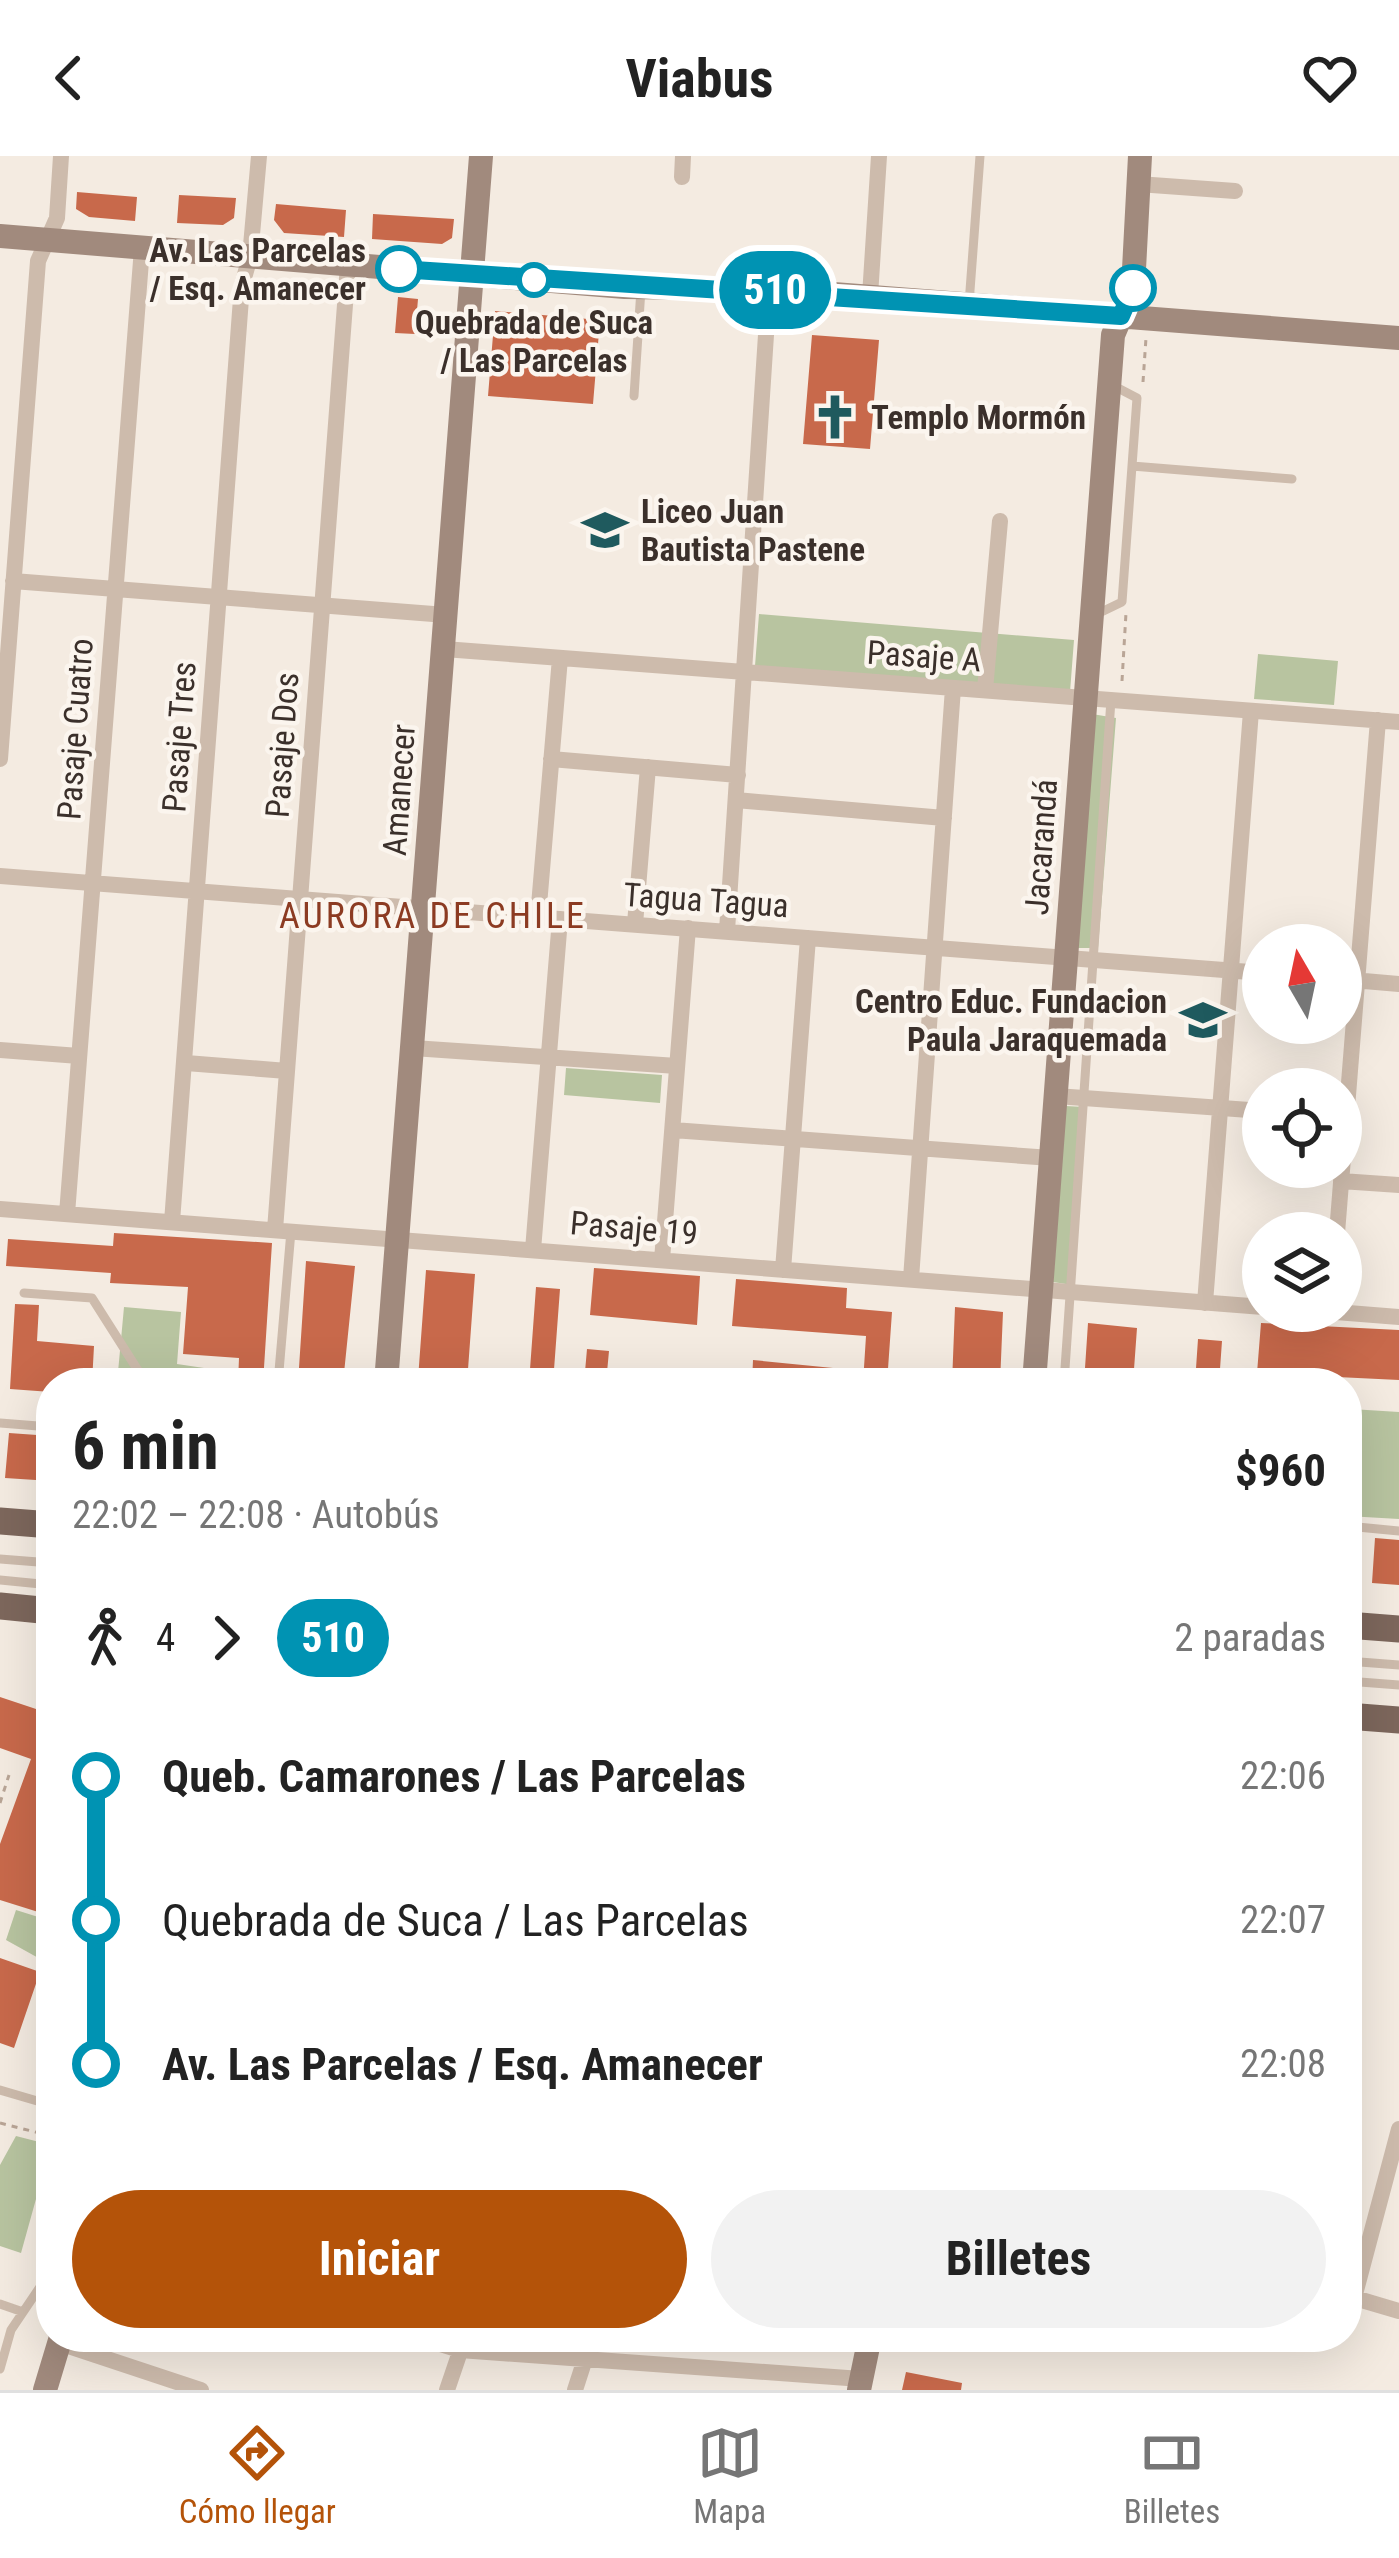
<!DOCTYPE html>
<html lang="es">
<meta charset="utf-8">
<style>
:root{--surface:#fff;--page:#f2f2f2;--text:#222;--muted:#767676;--line:#e0e0e0;--accent:#b45309}
body{margin:0;font-family:"Roboto Condensed",sans-serif;background:var(--page);color:var(--text);height:100vh;display:flex;flex-direction:column;font-size:45px;white-space:nowrap}
*{box-sizing:border-box;margin:0}
p{font-size:39px;color:var(--muted)}
.icon{flex:none;width:66px;height:66px;fill:none;stroke:currentColor;stroke-width:2;stroke-linecap:round;stroke-linejoin:round}
.map{position:relative;flex:1;overflow:hidden}
.details{position:absolute;left:36px;top:1212px;width:1326px;height:984px;display:flex;flex-direction:column;background:var(--surface);border-radius:48px;box-shadow:0 12px 48px #0002}
.details>*{flex:none}
.badge{padding:0 24px;border-radius:39px;font-size:42px;line-height:78px}
.needle{width:78px;rotate:351deg}
.fabs{position:absolute;left:1242px;top:768px;display:grid;gap:24px}
.fabs a{display:grid;place-items:center;width:120px;height:120px;border-radius:50%;background:var(--surface);box-shadow:0 12px 48px #0002;font-size:60px}
.map>.badge{position:absolute;translate:-50% -50%;box-shadow:0 0 0 6px #fff}
.legs{display:flex;align-items:center;gap:18px;height:132px;padding:0 36px;font-size:39px}
.legs p{margin-inline-start:auto}
.headline{display:flex;align-items:center;justify-content:space-between;height:204px;padding:0 36px}
h1{font-size:66px;font-weight:700;line-height:90px}
.button{display:flex;gap:24px;margin-top:auto;padding:24px 36px}
.button a{flex:1;height:138px;border-radius:72px;background:var(--accent);color:#fff;font-size:48px;font-weight:700;line-height:138px;text-align:center}
.button a+a{background:var(--page);color:var(--text)}
ul{padding:0 36px;list-style:none}
li{display:flex;align-items:center;gap:42px;height:144px;font-size:45px}
li i{display:grid;place-items:center;width:18px;height:100%;margin:0 15px;background:currentColor}
li i::after{content:'';width:30px;height:30px;margin:-15px;border:9px solid;border-radius:50%;background:var(--surface)}
li p{margin-inline-start:auto}
li:first-child i{background:linear-gradient(#0000 50%,currentColor 0)}
li:last-child i{background:linear-gradient(currentColor 50%,#0000 0)}
header{display:flex;justify-content:space-between;align-items:center;height:156px;padding:0 36px;background:var(--surface);font-size:54px;font-weight:700}
.dock{display:flex;justify-content:space-around;align-items:center;height:168px;border-top:3px solid var(--line);background:var(--surface);font-size:33px;color:var(--muted)}
.dock a{display:grid;justify-items:center;gap:6px}
.dock .active{color:var(--accent)}
.map>svg:first-child{display:block}
</style>
<header><svg class="icon" aria-label="back" viewBox="0 0 24 24"><path d="M15 5l-7 7 7 7"/></svg>Viabus<svg class="icon" aria-label="heart" viewBox="0 0 24 24"><path d="M12 20l-8-8c-3-5 5-10 8-4 3-6 11-1 8 4z"/></svg></header>
<div class="map">
<svg width="1399" height="2234" viewBox="0 0 1399 2234">
<rect width="100%" height="100%" fill="#f4ebe1"/>
<path fill="#b8c4a0" d="M 759,458 L 1074,484 L 1070,536 L 755,510 Z
M 1258,498 L 1338,505 L 1334,549 L 1254,543 Z
M 1092,558 L 1116,562 L 1098,792 L 1075,792 Z
M 566,912 L 662,919 L 660,947 L 564,939 Z
M 1066,950 L 1084,951 L 1072,1129 L 1053,1126 Z
M 124,1151 L 181,1156 L 177,1208 L 231,1216 L 230,1227 L 117,1227 Z
M 1351,1253 L 1399,1256 L 1399,1363 L 1347,1360 Z
M 16,1754 L 51,1765 L 51,1809 L 6,1784 Z
M 16,1980 L 51,1989 L 21,2097 L 0,2090 L 0,2009 Z"/>
<path fill="#c8694b" d="M 77,36 L 137,41 L 135,65 L 89,61 L 76,53 Z
M 179,39 L 236,42 L 234,62 L 223,69 L 177,67 Z
M 276,48 L 346,54 L 344,81 L 284,77 L 274,64 Z
M 373,58 L 454,63 L 452,82 L 442,88 L 372,83 Z
M 398,141 L 418,143 L 415,178 L 395,177 Z
M 495,155 L 600,164 L 593,248 L 488,240 Z
M 812,179 L 879,184 L 870,293 L 803,288 Z
M 114,1077 L 272,1087 L 263,1227 L 238,1227 L 239,1202 L 183,1198 L 188,1131 L 110,1127 L 111,1117 L 6,1110 L 8,1083 L 113,1090 Z
M 306,1105 L 355,1110 L 343,1227 L 298,1227 Z
M 594,1112 L 700,1120 L 697,1169 L 590,1159 Z
M 426,1114 L 475,1118 L 467,1227 L 418,1223 Z
M 736,1123 L 847,1132 L 846,1152 L 892,1156 L 887,1227 L 863,1227 L 866,1180 L 732,1170 Z
M 536,1131 L 560,1133 L 553,1227 L 529,1227 Z
M 15,1148 L 39,1149 L 37,1185 L 94,1190 L 92,1227 L 51,1227 L 51,1236 L 10,1233 Z
M 955,1151 L 1003,1156 L 1000,1227 L 952,1227 Z
M 1088,1167 L 1137,1172 L 1133,1227 L 1084,1227 Z
M 1261,1167 L 1399,1174 L 1399,1224 L 1257,1217 Z
M 1198,1183 L 1222,1185 L 1219,1227 L 1195,1227 Z
M 587,1193 L 609,1195 L 606,1227 L 584,1227 Z
M 753,1204 L 833,1212 L 832,1227 L 752,1227 Z
M 9,1277 L 51,1280 L 51,1325 L 5,1322 Z
M 1375,1382 L 1399,1384 L 1399,1429 L 1372,1427 Z
M 0,1541 L 51,1558 L 51,1760 L 0,1744 L 0,1688 L 31,1603 L 0,1592 Z
M 0,1802 L 40,1816 L 14,1892 L 0,1887 Z
M 906,2216 L 962,2227 L 961,2234 L 902,2234 Z"/>
<g fill="none" stroke-linecap="round" stroke-linejoin="round">
<path stroke="#b9a596" stroke-width="3" stroke-dasharray="6 6" stroke-linecap="butt" d="M 1143,226 L 1146,182
M 1122,525 L 1126,457
M 0,1647 L 9,1619
M 0,1967 L 51,1980"/>
<path stroke="#cdbbac" stroke-width="9" d="M 969,148 L 980,0
M 634,240 L 641,133
M 1132,310 L 1292,323
M 1095,459 L 1122,446 L 1137,242 L 1114,230
M 24,1137 L 92,1142 L 146,1227
M 278,1227 L 291,1075
M 1064,1227 L 1111,544
M 0,1267 L 51,1271
M 1347,1370 L 1399,1375
M 0,1403 L 51,1407
M 0,1424 L 51,1429
M 1347,1505 L 1399,1509
M 1347,1525 L 1399,1529
M 0,1934 L 51,1949
M 0,2148 L 23,2156
M 0,2213 L 11,2174 L 42,2128 L 51,2089"/>
<path stroke="#cdbbac" stroke-width="16" d="M 682,21 L 683,0
M 1138,28 L 1235,35
M 870,140 L 879,0
M 13,425 L 446,459
M 444,493 L 1399,566
M 985,534 L 1000,365
M 0,603 L 38,105 L 57,62 L 61,0
M 551,603 L 738,619
M 736,644 L 944,662
M 0,720 L 1263,817
M 538,761 L 560,502
M 635,768 L 648,611
M 727,775 L 769,133
M 1341,823 L 1399,828
M 413,892 L 677,910
M 0,894 L 79,900
M 186,907 L 287,915
M 1056,940 L 1263,955
M 673,974 L 1051,1002
M 1341,1025 L 1399,1029
M 0,1053 L 1263,1151
M 67,1058 L 142,92
M 172,1066 L 242,129 L 250,101 L 259,0
M 275,1074 L 348,109
M 1337,1077 L 1378,564
M 533,1094 L 560,763
M 662,1104 L 688,772
M 783,1114 L 808,782
M 911,1123 L 953,532
M 1205,1147 L 1251,555
M 1323,1155 L 1399,1161
M 1348,2140 L 1399,2155
M 1354,2142 L 1399,1973
M 418,2181 L 460,2194 L 861,2223
M 59,2187 L 201,2234
M 447,2234 L 465,2181
M 575,2234 L 585,2203"/>
<path stroke="#a18a7d" stroke-width="24" d="M 0,80 L 625,131 L 769,133 L 1399,182
M 386,1227 L 481,0
M 1034,1227 L 1113,179 L 1133,132 L 1140,0
M 45,2234 L 61,2181
M 859,2234 L 870,2181"/>
<path stroke="#7d675c" stroke-width="27" d="M 0,1365 L 51,1369
M 0,1450 L 51,1455
M 1347,1469 L 1399,1473
M 1347,1560 L 1399,1564"/>
</g>
<g fill="none" stroke-linecap="round" stroke-linejoin="round">
<g stroke="#fff" stroke-width="27">
<path id="line-1" d="M 399,113 L 1121,160 L 1133,132"/>
</g>
<use href="#line-1" stroke="#0093b3" stroke-width="18"/>
</g>
<defs>
<g id="church-bare" transform="scale(3.6)"><path d="M-1.2-6h2.4v3.5h3.3v2.4h-3.3V6h-2.4V-.1h-3.3v-2.4h3.3Z" fill="#1f5a5e" stroke="#fbf5ee" stroke-width="2.5" paint-order="stroke"/></g>
<g id="school-bare" transform="scale(3.6)"><path d="M0-5L7-2L0 1L-7-2ZM-4 1L0 2.5L4 1V4Q0 6-4 4Z" fill="#1f5a5e" stroke="#fbf5ee" stroke-width="2.5" paint-order="stroke"/></g>
</defs>
<g fill-rule="evenodd">
<use href="#church-bare" x="835" y="261"/>
<use href="#school-bare" x="605" y="374"/>
<use href="#school-bare" x="1203" y="864"/>
</g>
<g fill="#fff" stroke="#0093b3" stroke-width="6">
<circle cx="399" cy="113" r="21"/>
<circle cx="534" cy="124" r="15"/>
<circle cx="1133" cy="132" r="21"/>
</g>
<g text-anchor="middle" dominant-baseline="central" stroke-width="9" stroke-linejoin="round" paint-order="stroke">
<g font-size="33" font-weight="bold" fill="#3b302b" stroke="#fbf5ee" text-anchor="end">
<text x="366" y="94">Av. Las Parcelas<tspan x="366" dy="38">/ Esq. Amanecer</tspan></text>
<text x="534" y="166" text-anchor="middle">Quebrada de Suca<tspan x="534" dy="38">/ Las Parcelas</tspan></text>
</g>
<g font-size="33" font-weight="bold" fill="#3b302b" stroke="#fbf5ee" text-anchor="start">
<text x="871" y="261">Templo Mormón</text>
<text x="641" y="355">Liceo Juan<tspan x="641" dy="38">Bautista Pastene</tspan></text>
<text x="1167" y="845" text-anchor="end">Centro Educ. Fundacion<tspan x="1167" dy="38">Paula Jaraquemada</tspan></text>
</g>
<g font-size="33" fill="#3b302b" stroke="#fbf5ee">
<text transform="translate(924 500) rotate(4)">Pasaje A</text>
<text transform="translate(75 573) rotate(-86)">Pasaje Cuatro</text>
<text transform="translate(179 581) rotate(-86)">Pasaje Tres</text>
<text transform="translate(282 589) rotate(-86)">Pasaje Dos</text>
<text transform="translate(399 634) rotate(-86)">Amanecer</text>
<text transform="translate(1041 691) rotate(-86)">Jacarandá</text>
<text transform="translate(706 744) rotate(4)">Tagua Tagua</text>
<text transform="translate(634 1072) rotate(5)">Pasaje 19</text>
</g>
<g font-size="36" letter-spacing="3" fill="#8c3b22" stroke="#fbf5ee">
<text x="433" y="760">AURORA DE CHILE</text>
</g>
</g>
</svg>
<div class="fabs">
<a><svg class="needle" viewBox="-14 -14 28 28"><path d="M0-13l5 13h-10z" fill="#e53935"/><path d="M0 13l5-13h-10z" fill="#767676"/></svg></a>
<a><svg class="icon" aria-label="locate" viewBox="0 0 24 24"><circle cx="12" cy="12" r="6"/><path d="M12 2v4M12 18v4M2 12h4M18 12h4"/></svg></a>
<a><svg class="icon" aria-label="layers" viewBox="0 0 24 24"><path d="M12 4l9 5-9 5-9-5zM3 14l9 5 9-5"/></svg></a>
</div>
<b class="badge" style="left:775px;top:134px;background:#0093b3;color:#fff">510</b>
<section class="details">
<div class="headline"><div><h1>6 min</h1><p>22:02 – 22:08 · Autobús</p></div><b>$960</b></div>
<div class="legs"><svg class="icon" aria-label="walk" viewBox="0 0 24 24"><circle cx="13" cy="4" r="2"/><path d="M13 8l-2 6 4 7M11 14l-3 7M7 12l3-4h3l4 4"/></svg>4<svg class="icon" aria-label="forward" viewBox="0 0 24 24"><path d="M9 5l7 7-7 7"/></svg><b class="badge" style="background:#0093b3;color:#fff">510</b><p>2 paradas</p></div>
<ul>
<li><i style="color:#0093b3"></i><b>Queb. Camarones / Las Parcelas</b><p>22:06</p></li>
<li><i style="color:#0093b3"></i><span>Quebrada de Suca / Las Parcelas</span><p>22:07</p></li>
<li><i style="color:#0093b3"></i><b>Av. Las Parcelas / Esq. Amanecer</b><p>22:08</p></li>
</ul>
<div class="button"><a>Iniciar</a><a>Billetes</a></div>
</section>
</div>
<nav class="dock">
<a class="active"><svg class="icon" aria-label="directions" viewBox="0 0 24 24"><path d="M12 3l9 9-9 9-9-9zM9 14v-3h6M13 9l2 2-2 2"/></svg>Cómo llegar</a>
<a><svg class="icon" aria-label="map" viewBox="0 0 24 24"><path d="M3 6l6-2 6 2 6-2v14l-6 2-6-2-6 2zM9 4v14M15 6v14"/></svg>Mapa</a>
<a><svg class="icon" aria-label="tickets" viewBox="0 0 24 24"><path d="M3 7h18v10H3zM15 7v10"/></svg>Billetes</a>
</nav>
